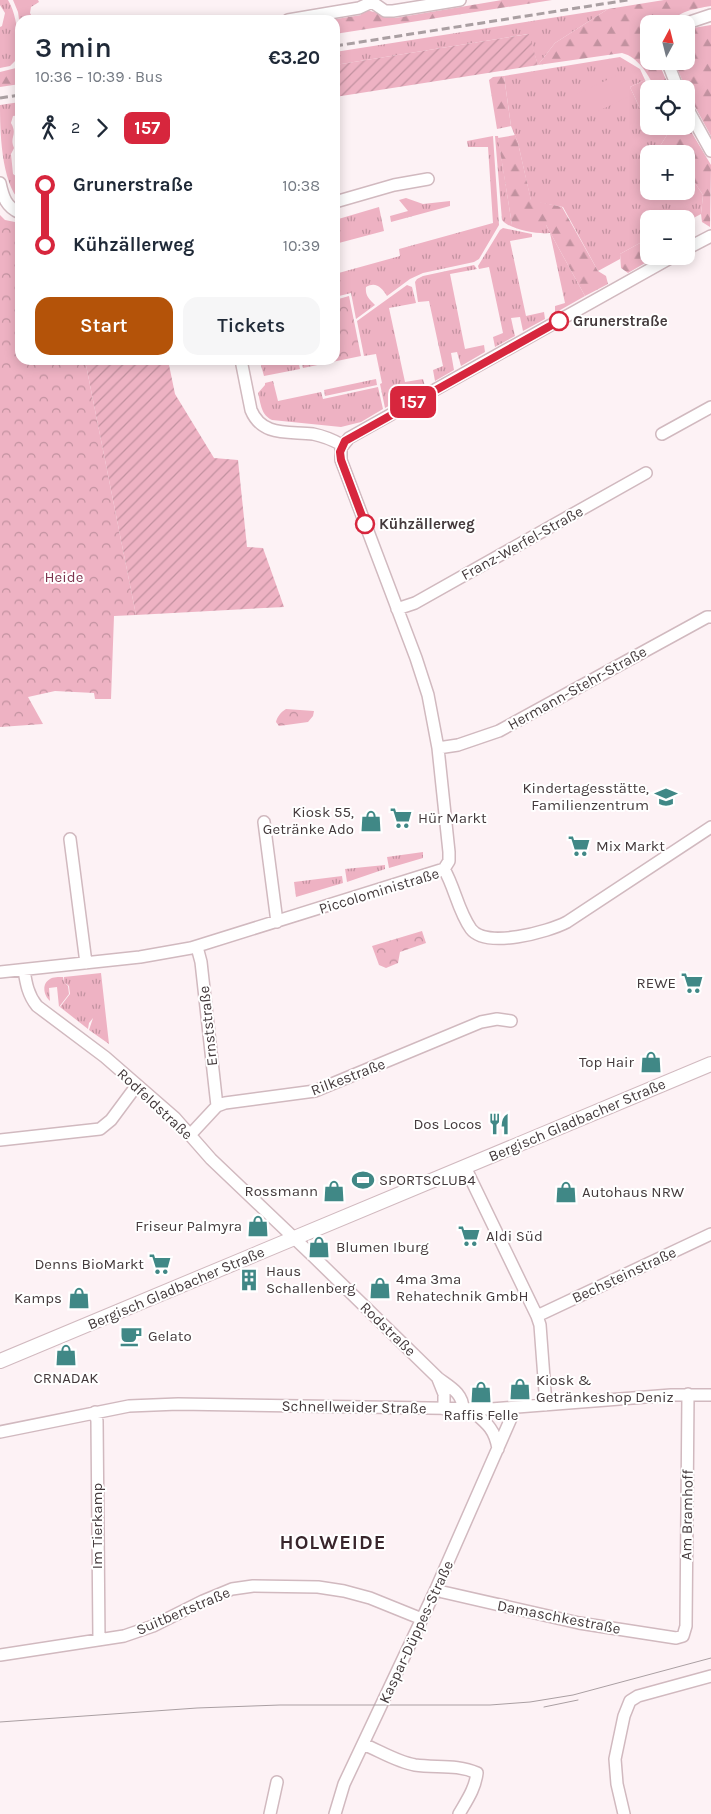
<!DOCTYPE html>
<meta charset="utf-8">
<style>
:root{--surface:#fff;--page:#f6f6f7;--text:#1f2937;--muted:#747a83;--accent:#b45309}
body{margin:0;font-family:Karla,sans-serif;background:var(--page);color:var(--text);height:100vh;display:flex;flex-direction:column;font-size:19px;white-space:nowrap}
*{box-sizing:border-box;margin:0}
p{font-size:16px;color:var(--muted)}
.icon{flex:none;width:28px;height:28px;fill:none;stroke:currentColor;stroke-width:2;stroke-linecap:round;stroke-linejoin:round}
.map{position:relative;flex:1;overflow:hidden}
.sheet{position:absolute;left:15px;top:15px;width:325px;height:350px;display:flex;flex-direction:column;background:var(--surface);border-radius:15px;box-shadow:0 2px 12px #0003}
.sheet>*{flex:none}
.badge{padding:0 10px;border-radius:8px;font-size:18px;line-height:32px}
.needle{width:32px;rotate:7deg}
.buttons{position:absolute;left:640px;top:15px;display:grid;gap:10px}
.buttons a{display:grid;place-items:center;width:55px;height:55px;border-radius:10px;background:var(--surface);box-shadow:0 2px 12px #0003;font-size:25px}
.map>.badge{position:absolute;translate:-50% -50%;box-shadow:0 0 0 2px #fff}
.legs{display:flex;align-items:center;gap:8px;height:55px;padding:0 20px;font-size:16px}
.legs p{margin-inline-start:auto}
.head{display:flex;align-items:center;justify-content:space-between;height:85px;padding:0 20px}
h1{font-size:28px;font-weight:600;line-height:38px}
.primary-button{display:flex;gap:10px;margin-top:auto;padding:10px 20px}
.primary-button a{flex:1;height:58px;border-radius:15px;background:var(--accent);color:#fff;font-size:20px;font-weight:600;line-height:58px;text-align:center}
.primary-button a+a{background:var(--page);color:var(--text)}
ul{padding:0 20px;list-style:none}
li{display:flex;align-items:center;gap:18px;height:60px;font-size:19px}
li i{display:grid;place-items:center;width:8px;height:100%;margin:0 6px;background:currentColor}
li i::after{content:'';width:12px;height:12px;margin:-6px;border:4px solid;border-radius:50%;background:var(--surface)}
li p{margin-inline-start:auto}
li:first-child i{background:linear-gradient(#0000 50%,currentColor 0)}
li:last-child i{background:linear-gradient(currentColor 50%,#0000 0)}
.map>svg:first-child{display:block}
</style>
<div class="map">
<svg width="711" height="1814" viewBox="0 0 711 1814">
<defs>
<pattern id="grass-tufts" width="24" height="20" patternUnits="userSpaceOnUse" patternTransform="scale(1.25)"><rect width="24" height="20" fill="#eeb2c3"/><path d="M3 7l-1-3M5 7V3M7 7l1-3M15 17l-1-3M17 17v-4M19 17l1-3" fill="none" stroke="#c292a0"/></pattern>
<pattern id="forest-firs" width="22" height="20" patternUnits="userSpaceOnUse" patternTransform="scale(1.25)"><rect width="22" height="20" fill="#eeb2c3"/><path d="M5 1l3.5 6h-7zM16 11l3.5 6h-7z" fill="#c292a0"/></pattern>
<pattern id="park-crowns" width="20" height="18" patternUnits="userSpaceOnUse" patternTransform="scale(1.25)"><rect width="20" height="18" fill="#eeb2c3"/><path d="M2 6a3 3 0 1 1 6 0M12 15a3 3 0 1 1 6 0" fill="none" stroke="#c292a0"/></pattern>
<pattern id="garden-furrows" width="10" height="10" patternUnits="userSpaceOnUse" patternTransform="scale(1.25)"><rect width="10" height="10" fill="#eeb2c3"/><path d="M-1 1l2-2M0 10L10 0M9 11l2-2" fill="none" stroke="#c292a0"/></pattern>
</defs>
<rect width="100%" height="100%" fill="#fdf2f5"/>
<path fill="url(#grass-tufts)" d="M 0,0 L 8,0 C 18,17 19,41 16,60 L 10,66 L 0,68 L 0,27 L 2,26 L 5,13 L 0,5 Z
M 13,0 L 38,0 L 39,2 L 31,7 L 30,13 L 34,20 L 20,20 L 20,26 L 18,12 Z
M 608,9 L 555,43 L 538,65 L 528,34 L 335,65 L 335,52 Z
M 620,57 L 640,69 L 645,80 L 630,87 L 644,117 L 649,115 L 649,126 L 665,126 L 667,135 L 655,154 L 649,154 L 649,191 L 686,191 L 686,181 L 695,183 L 703,195 L 701,214 L 686,222 L 686,219 L 649,219 L 649,238 L 620,254 L 620,259 L 598,271 L 563,207 L 531,201 L 518,143 L 511,126 L 504,76 Z
M 20,102 L 20,115 L 13,116 L 11,123 C 18,135 9,137 14,148 L 11,154 L 13,174 L 20,179 L 20,201 C 1,182 0,130 0,105 Z
M 493,136 L 499,225 L 479,259 L 474,262 L 423,273 L 410,279 L 387,296 C 382,288 376,281 366,287 C 365,296 369,299 375,305 L 356,319 L 351,293 L 335,297 L 335,274 L 400,256 L 399,249 L 493,223 L 488,147 L 468,147 L 467,141 Z
M 495,136 L 498,136 L 512,225 L 546,225 L 585,296 L 555,313 L 555,306 L 565,303 L 550,233 C 539,235 508,229 502,220 Z
M 406,198 L 423,204 L 450,201 L 450,206 L 391,222 L 390,216 L 408,211 L 399,200 Z
M 379,207 L 384,231 L 335,244 L 335,220 Z
M 503,228 L 532,234 L 532,237 L 510,241 L 526,316 L 544,312 L 545,319 L 523,331 L 520,317 L 511,318 L 515,336 L 495,347 L 493,337 L 503,333 L 489,267 L 479,269 L 478,266 L 500,230 Z
M 474,265 L 477,269 L 450,274 L 465,349 L 484,345 L 485,352 L 461,366 L 457,352 L 451,353 L 454,370 L 435,381 L 433,370 L 443,366 L 429,301 L 418,302 L 415,282 L 417,279 L 423,276 Z
M 407,285 L 412,287 L 416,303 L 389,308 L 405,382 L 423,379 L 425,386 L 385,408 L 380,384 L 382,383 L 376,354 L 364,356 L 357,321 Z
M 269,360 L 298,360 L 300,369 L 264,376 L 260,362 Z
M 376,379 L 377,385 L 325,396 L 324,390 Z
M 273,381 L 278,401 L 321,392 L 323,399 L 378,387 L 383,409 L 361,422 L 341,427 L 272,420 C 261,415 261,404 258,393 L 265,385 L 265,383 Z
M 423,852 L 423,858 L 389,868 L 387,857 Z
M 385,865 L 385,869 L 347,882 L 345,869 Z
M 342,876 L 343,883 L 296,897 L 294,882 Z
M 101,973 L 109,1044 L 89,1030 L 93,1018 L 89,1023 L 88,1029 L 60,1007 L 70,994 L 69,986 L 64,982 L 64,977 Z
M 63,977 L 64,982 L 68,986 L 69,994 L 59,1007 L 57,987 L 49,988 L 50,1001 C 44,996 41,984 50,979 C 53,977 59,977 63,977 Z"/>
<path fill="url(#forest-firs)" d="M 502,0 L 552,0 L 335,34 L 335,20 L 330,20 L 361,15 L 361,10 C 373,9 383,17 395,18 Z
M 664,0 L 711,0 L 711,6 C 693,9 680,11 667,24 L 649,24 L 649,61 L 658,61 L 670,89 L 655,89 C 649,75 638,57 622,53 L 538,65 L 555,43 L 608,9 Z
M 711,25 L 711,136 L 688,94 L 674,61 L 686,61 L 686,32 L 693,28 Z
M 20,67 L 20,84 L 0,87 L 0,72 Z
M 504,76 L 511,126 L 497,129 L 489,80 L 493,77 Z
M 686,123 L 711,165 L 710,227 L 702,222 L 701,214 L 703,195 L 695,183 L 686,181 L 686,154 L 655,154 L 667,135 L 665,126 L 686,126 Z
M 515,135 L 518,143 L 531,200 L 562,207 L 598,271 L 606,276 L 608,284 L 585,296 L 546,225 L 512,225 L 498,138 Z
M 649,238 L 649,256 L 657,256 L 628,273 L 621,268 L 620,254 Z"/>
<path fill="url(#park-crowns)" d="M 0,215 L 5,220 L 20,223 L 20,360 L 85,360 L 136,615 L 114,616 L 111,699 L 95,699 L 94,693 L 55,691 L 28,697 L 43,724 L 0,727 Z
M 349,296 L 361,356 L 303,368 L 301,360 L 335,360 L 335,300 Z
M 286,709 L 314,711 L 313,716 L 308,722 L 279,726 L 276,722 C 277,717 281,712 286,709 Z
M 422,931 L 426,943 L 400,952 L 398,963 L 386,968 L 379,965 L 372,946 Z"/>
<path fill="url(#garden-furrows)" d="M 529,34 L 538,65 L 335,97 L 335,65 Z
M 85,360 L 168,360 L 175,394 L 214,458 L 238,460 L 247,547 L 263,548 L 284,607 L 136,615 Z"/>
<path fill="#eeb2c3" d="M 622,73 L 632,95 L 588,116 L 577,94 Z
M 645,80 L 649,89 L 649,115 L 644,117 L 630,87 Z"/>
<g fill="none" stroke-linecap="round" stroke-linejoin="round">
<g stroke="#d1b9bf" stroke-width="14">
<path id="minor" d="M 288,20 L 359,8 L 372,2 L 385,11 L 393,11 L 460,0
M 684,24 L 711,15
M 667,61 L 678,89
M 686,106 L 711,151
M 0,183 C 3,197 6,207 20,213
M 335,202 L 394,185 L 428,179
M 686,249 L 711,236
M 241,360 L 251,410 C 262,437 289,431 313,434 C 323,436 333,440 342,445
M 662,434 L 711,407
M 397,609 L 415,603 L 646,473
M 438,748 L 458,745 L 499,731 L 707,617 L 711,617
M 264,822 L 277,922
M 70,839 L 86,963
M 444,869 L 449,861 L 449,852 L 438,748 L 428,695 L 416,658 L 341,460 L 341,448 L 349,438 L 674,256
M 444,869 C 455,888 458,911 471,929 C 486,949 548,932 567,922 L 711,827
M 197,947 L 201,962 L 217,1106
M 24,970 C 26,983 28,995 37,1006 L 105,1057 L 175,1118 L 211,1159 L 314,1257 L 438,1378 C 450,1387 463,1393 463,1409
M 0,972 L 140,957 L 191,948 L 444,869
M 190,1135 L 217,1106 L 225,1103 L 315,1091 L 481,1022 L 497,1019 L 511,1021
M 0,1140 L 100,1129 L 111,1120 L 137,1085
M 465,1167 L 537,1316 L 540,1325 L 546,1405
M 537,1316 L 711,1234
M 438,1379 L 444,1394 L 444,1409
M 470,1409 C 485,1422 495,1428 498,1449
M 95,1412 L 97,1421 L 99,1640
M 0,1432 L 129,1406 L 178,1404 L 491,1409 L 671,1395 L 711,1395
M 436,1589 L 443,1592 L 579,1623 L 676,1638 L 683,1636 L 686,1626 L 688,1394
M 0,1655 L 124,1636 L 153,1626 L 203,1601 L 232,1589 L 253,1586 L 318,1587 L 344,1591 L 370,1598 L 422,1619
M 363,1744 C 380,1751 397,1762 415,1765 C 436,1768 457,1764 477,1773 C 475,1789 467,1800 459,1814
M 270,1814 L 277,1782
M 335,1814 L 344,1784 L 436,1589 L 512,1416 L 512,1408
M 624,1814 L 617,1784 L 615,1759 L 624,1716 L 630,1701 L 638,1696 L 711,1676"/>
</g>
<g stroke="#d1b9bf" stroke-width="16">
<path id="major" d="M 0,1361 L 711,1064"/>
</g>
<use href="#minor" stroke="#fff" stroke-width="11"/>
<use href="#major" stroke="#fff" stroke-width="14"/>
<path stroke="#aa9fa2" stroke-width="1" d="M 544,1707 L 578,1700
M 0,1722 L 197,1708 L 280,1705 L 490,1705 L 530,1702 L 573,1695 L 711,1658"/>
<path stroke="#aa9fa2" stroke-width="3" stroke-dasharray="8 4" stroke-linecap="butt" d="M 335,46 L 628,0
M 0,98 L 20,95"/>
</g>
<g fill="none" stroke-linecap="round" stroke-linejoin="round">
<g stroke="#fff" stroke-width="11">
<path id="line-1" d="M 365,524 L 341,460 L 340,452 L 345,441 L 559,321"/>
</g>
<use href="#line-1" stroke="#d7263d" stroke-width="8"/>
</g>
<defs>
<g id="school-bare" transform="scale(1.725)"><path d="M0-5L7-2L0 1L-7-2ZM-4 1L0 2.5L4 1V4Q0 6-4 4Z" fill="#408886" stroke="#fff" stroke-width="2.5" paint-order="stroke"/></g>
<g id="supermarket-bare" transform="scale(1.725)"><path d="M-6-5.5h2.5l.6 2H6L4.5 2H-2.5L-4.4-4H-6ZM-1.5 3.2a1.3 1.3 0 1 0 .1 0ZM3 3.2a1.3 1.3 0 1 0 .1 0Z" fill="#408886" stroke="#fff" stroke-width="2.5" paint-order="stroke"/></g>
<g id="shop-bare" transform="scale(1.725)"><path d="M-5-2.5h2.3a2.7 3.5 0 0 1 5.4 0H5L5.5 6h-11ZM-1.5-2.5h3a1.5 2.3 0 0 0-3 0Z" fill="#408886" stroke="#fff" stroke-width="2.5" paint-order="stroke"/></g>
<g id="restaurant-bare" transform="scale(1.725)"><path d="M-5-6h1v4h1v-4h1v4h1v-4h1v5L-1.5 .5V6h-2V.5L-5-1ZM5-6V6H3V1.5H1.5Q1.5-4 5-6Z" fill="#408886" stroke="#fff" stroke-width="2.5" paint-order="stroke"/></g>
<g id="stadium-bare" transform="scale(1.725)"><path d="M0-5a6.5 5 0 1 0 0 10a6.5 5 0 1 0 0-10ZM-3.5-1.8h7v3.6h-7Z" fill="#408886" stroke="#fff" stroke-width="2.5" paint-order="stroke"/></g>
<g id="building-bare" transform="scale(1.725)"><path d="M-4-6H4V6H1V3H-1V6H-4ZM-2.5-4.3h1.7v1.8h-1.7ZM.8-4.3h1.7v1.8H.8ZM-2.5-1h1.7V.8h-1.7ZM.8-1h1.7V.8H.8Z" fill="#408886" stroke="#fff" stroke-width="2.5" paint-order="stroke"/></g>
<g id="cafe-bare" transform="scale(1.725)"><path d="M-5.5-4.5H6V0H3Q3 3.5 0 3.5H-2.5Q-5.5 3.5-5.5 0ZM3-3.2v2h1.7v-2ZM-6 4.5H4V6H-6Z" fill="#408886" stroke="#fff" stroke-width="2.5" paint-order="stroke"/></g>
</defs>
<g fill-rule="evenodd">
<use href="#school-bare" x="666" y="797"/>
<use href="#supermarket-bare" x="401" y="818"/>
<use href="#shop-bare" x="371" y="821"/>
<use href="#supermarket-bare" x="579" y="846"/>
<use href="#supermarket-bare" x="692" y="983"/>
<use href="#shop-bare" x="651" y="1062"/>
<use href="#restaurant-bare" x="499" y="1124"/>
<use href="#stadium-bare" x="363" y="1180"/>
<use href="#shop-bare" x="334" y="1191"/>
<use href="#shop-bare" x="566" y="1192"/>
<use href="#shop-bare" x="258" y="1226"/>
<use href="#supermarket-bare" x="469" y="1236"/>
<use href="#shop-bare" x="319" y="1247"/>
<use href="#supermarket-bare" x="160" y="1264"/>
<use href="#building-bare" x="249" y="1280"/>
<use href="#shop-bare" x="380" y="1288"/>
<use href="#shop-bare" x="79" y="1298"/>
<use href="#cafe-bare" x="131" y="1336"/>
<use href="#shop-bare" x="66" y="1355"/>
<use href="#shop-bare" x="520" y="1389"/>
<use href="#shop-bare" x="481" y="1392"/>
</g>
<g fill="#fff" stroke="#d7263d" stroke-width="2.5">
<circle cx="559" cy="321" r="9"/>
<circle cx="365" cy="524" r="9"/>
</g>
<g text-anchor="middle" dominant-baseline="central" stroke-width="4" stroke-linejoin="round" paint-order="stroke">
<g font-size="15" font-weight="bold" fill="#443a3c" stroke="#fff" text-anchor="start">
<text x="573" y="321">Grunerstraße</text>
<text x="379" y="524">Kühzällerweg</text>
</g>
<g font-size="15" fill="#443a3c" stroke="#fff">
<text transform="translate(522 543) rotate(-29)">Franz-Werfel-Straße</text>
<text transform="translate(577 688) rotate(-29)">Hermann-Stehr-Straße</text>
<text transform="translate(379 891) rotate(-17)">Piccoloministraße</text>
<text transform="translate(208 1026) rotate(-96)">Ernststraße</text>
<text transform="translate(348 1077) rotate(-21)">Rilkestraße</text>
<text transform="translate(155 1104) rotate(43)">Rodfeldstraße</text>
<text transform="translate(577 1120) rotate(-23)">Bergisch Gladbacher Straße</text>
<text transform="translate(624 1275) rotate(-25)">Bechsteinstraße</text>
<text transform="translate(176 1288) rotate(-23)">Bergisch Gladbacher Straße</text>
<text transform="translate(388 1329) rotate(44)">Rodstraße</text>
<text transform="translate(354 1407) rotate(1)">Schnellweider Straße</text>
<text transform="translate(687 1515) rotate(-89)">Am Bramhoff</text>
<text transform="translate(97 1526) rotate(-90)">Im Tierkamp</text>
<text transform="translate(183 1611) rotate(-23)">Suitbertstraße</text>
<text transform="translate(559 1617) rotate(11)">Damaschkestraße</text>
<text transform="translate(416 1632) rotate(-65)">Kaspar-Düppes-Straße</text>
</g>
<g font-size="15" fill="#7c334d" stroke="#fff">
<text x="64" y="577">Heide</text>
</g>
<g font-size="15" fill="#443a3c" stroke="#fff" text-anchor="start">
<text x="649" y="788" text-anchor="end">Kindertagesstätte,<tspan x="649" dy="17">Familienzentrum</tspan></text>
<text x="354" y="812" text-anchor="end">Kiosk 55,<tspan x="354" dy="17">Getränke Ado</tspan></text>
<text x="418" y="818">Hür Markt</text>
<text x="596" y="846">Mix Markt</text>
<text x="676" y="983" text-anchor="end">REWE</text>
<text x="634" y="1062" text-anchor="end">Top Hair</text>
<text x="482" y="1124" text-anchor="end">Dos Locos</text>
<text x="379" y="1180">SPORTSCLUB4</text>
<text x="318" y="1191" text-anchor="end">Rossmann</text>
<text x="582" y="1192">Autohaus NRW</text>
<text x="242" y="1226" text-anchor="end">Friseur Palmyra</text>
<text x="486" y="1236">Aldi Süd</text>
<text x="336" y="1247">Blumen Iburg</text>
<text x="144" y="1264" text-anchor="end">Denns BioMarkt</text>
<text x="266" y="1271">Haus<tspan x="266" dy="17">Schallenberg</tspan></text>
<text x="396" y="1279">4ma 3ma<tspan x="396" dy="17">Rehatechnik GmbH</tspan></text>
<text x="62" y="1298" text-anchor="end">Kamps</text>
<text x="148" y="1336">Gelato</text>
<text x="66" y="1378" text-anchor="middle">CRNADAK</text>
<text x="536" y="1380">Kiosk &amp;<tspan x="536" dy="17">Getränkeshop Deniz</tspan></text>
<text x="481" y="1415" text-anchor="middle">Raffis Felle</text>
</g>
<g font-size="20" font-weight="bold" letter-spacing="1" fill="#39262c" stroke="#fff">
<text x="333" y="1542">HOLWEIDE</text>
</g>
</g>
</svg>
<div class="buttons">
<a><svg class="needle" viewBox="-14 -14 28 28"><path d="M0-13l5 13h-10z" fill="#e53935"/><path d="M0 13l5-13h-10z" fill="#747a83"/></svg></a>
<a><svg class="icon" aria-label="locate" viewBox="0 0 24 24"><circle cx="12" cy="12" r="6"/><path d="M12 2v4M12 18v4M2 12h4M18 12h4"/></svg></a>
<a>+</a>
<a>−</a>
</div>
<b class="badge" style="left:413px;top:402px;background:#d7263d;color:#fff">157</b>
<section class="sheet">
<div class="head"><div><h1>3 min</h1><p>10:36 – 10:39 · Bus</p></div><b>€3.20</b></div>
<div class="legs"><svg class="icon" aria-label="walk" viewBox="0 0 24 24"><circle cx="13" cy="4" r="2"/><path d="M13 8l-2 6 4 7M11 14l-3 7M7 12l3-4h3l4 4"/></svg>2<svg class="icon" aria-label="forward" viewBox="0 0 24 24"><path d="M9 5l7 7-7 7"/></svg><b class="badge" style="background:#d7263d;color:#fff">157</b></div>
<ul>
<li><i style="color:#d7263d"></i><b>Grunerstraße</b><p>10:38</p></li>
<li><i style="color:#d7263d"></i><b>Kühzällerweg</b><p>10:39</p></li>
</ul>
<div class="primary-button"><a>Start</a><a>Tickets</a></div>
</section>
</div>
